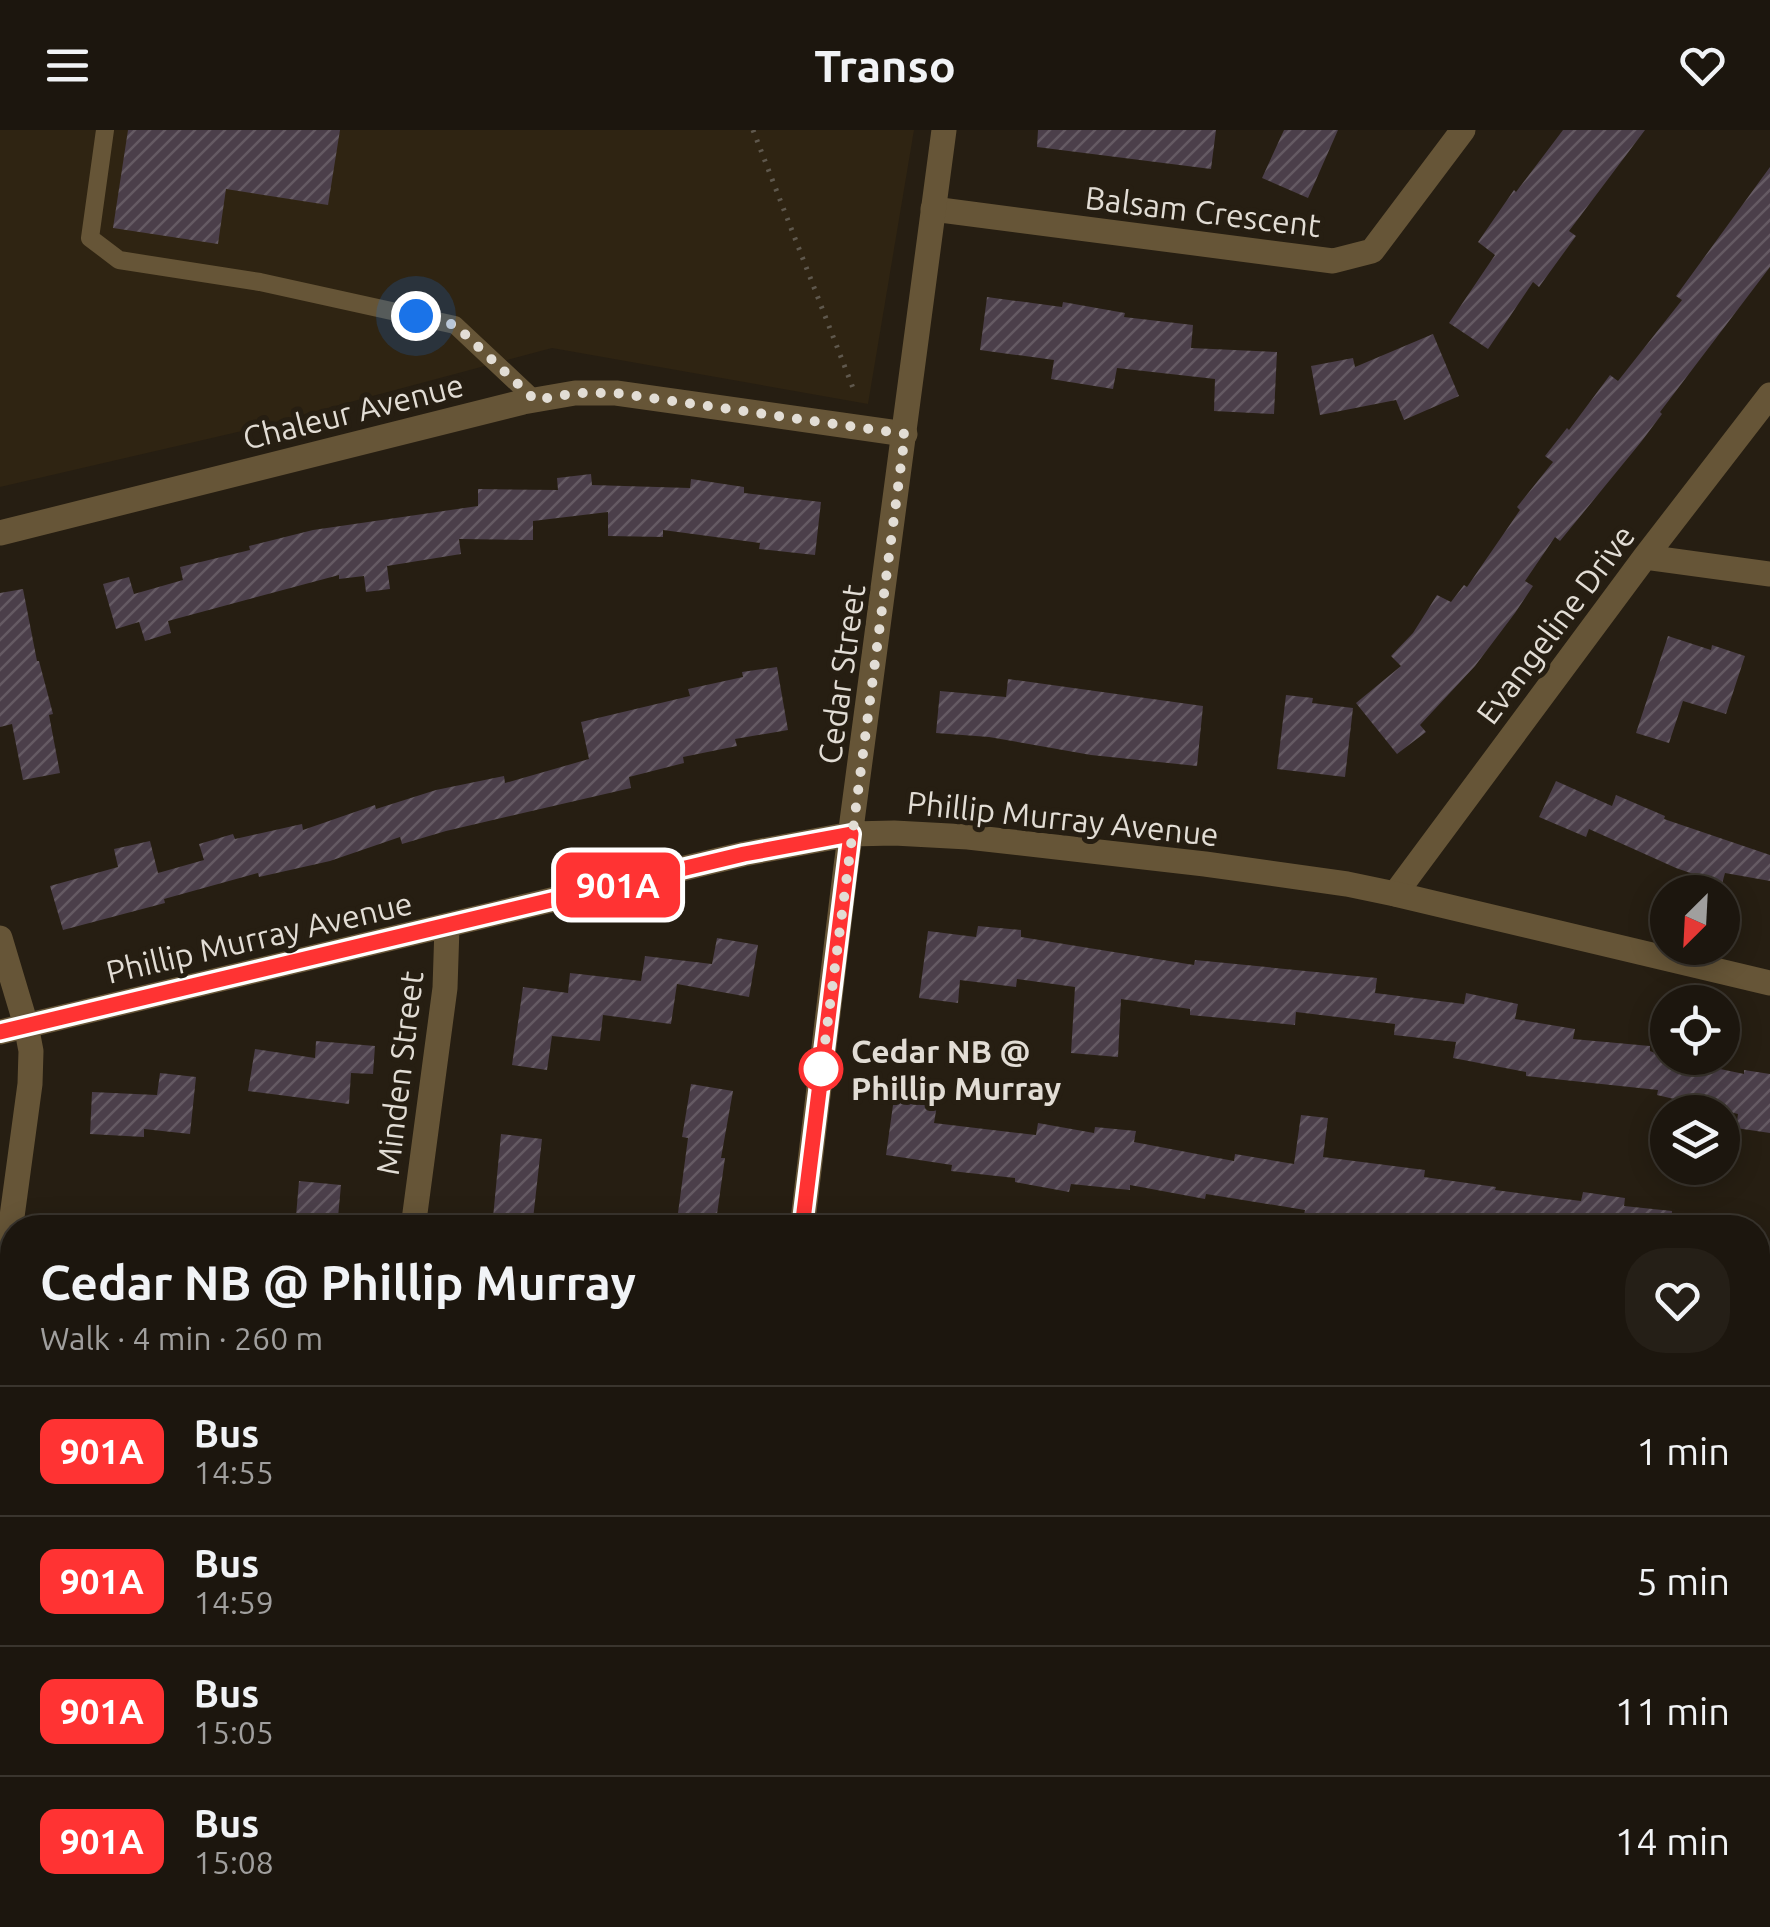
<!DOCTYPE html>
<meta charset="utf-8">
<style>
:root{--surface:#1c160e;--page:#251f17;--text:#f1f3f6;--muted:#a09f9e;--line:#3a352e}
body{margin:0;font-family:Ubuntu,sans-serif;background:var(--page);color:var(--text);height:100vh;display:flex;flex-direction:column;font-size:38px;white-space:nowrap}
*{box-sizing:border-box;margin:0}
p{font-size:32px;color:var(--muted)}
.icon{flex:none;width:55px;height:55px;fill:none;stroke:currentColor;stroke-width:2;stroke-linecap:round;stroke-linejoin:round}
.map{position:relative;flex:1;overflow:hidden}
.details{position:absolute;left:0px;top:1085px;width:1770px;height:712px;display:flex;flex-direction:column;background:var(--surface);border-radius:40px 40px 0 0;box-shadow:0 5px 25px #0003,0 0 0 2px var(--line)}
.details>*{flex:none}
.badge{padding:0 20px;border-radius:15px;font-size:35px;line-height:65px}
.needle{width:65px;rotate:204deg}
.fabs{position:absolute;left:1650px;top:745px;display:grid;gap:20px}
.fabs a{display:grid;place-items:center;width:90px;height:90px;border-radius:50%;background:var(--surface);box-shadow:0 5px 25px #0003,0 0 0 2px var(--line);font-size:50px}
.you{position:absolute;width:50px;height:50px;margin:-25px;border:8px solid #fff;border-radius:50%;background:#1a73e8;box-shadow:0 0 0 15px #1a73e833}
.map>.badge{position:absolute;translate:-50% -50%;box-shadow:0 0 0 5px #fff}
.round{display:grid;place-items:center;flex:none;width:105px;height:105px;border-radius:40px;background:var(--page)}
.summary{display:flex;align-items:center;justify-content:space-between;height:170px;padding:0 40px}
h1{font-size:48px;font-weight:700;line-height:75px}
ul{padding:0;list-style:none}
li{display:flex;align-items:center;gap:30px;height:130px;padding:0 40px;border-top:2px solid var(--line)}
li div{flex:1}
li b{display:block;font-size:38px}
li em{font-style:normal}
li .badge{min-width:110px;font-weight:700;text-align:center}
header{display:flex;justify-content:space-between;align-items:center;height:130px;padding:0 40px;background:var(--surface);font-size:45px;font-weight:700}
.map>svg:first-child{display:block}
</style>
<header><svg class="icon" aria-label="menu" viewBox="0 0 24 24"><path d="M4 6h16M4 12h16M4 18h16"/></svg>Transo<svg class="icon" aria-label="heart" viewBox="0 0 24 24"><path d="M12 20l-8-8c-3-5 5-10 8-4 3-6 11-1 8 4z"/></svg></header>
<div class="map">
<svg width="1770" height="1797" viewBox="0 0 1770 1797">
<defs>
<pattern id="park-crowns" width="20" height="18" patternUnits="userSpaceOnUse" patternTransform="scale(2.5)"><rect width="20" height="18" fill="#343b27"/><path d="M2 6a3 3 0 1 1 6 0M12 15a3 3 0 1 1 6 0" fill="none" stroke="#515745"/></pattern>
<pattern id="building-hatch" width="6" height="6" patternUnits="userSpaceOnUse" patternTransform="scale(2.5)"><rect width="6" height="6" fill="#4b3f4a"/><path d="M-1 1l2-2M0 6l6-6M5 7l2-2" fill="none" stroke="#655a63"/></pattern>
</defs>
<rect width="100%" height="100%" fill="#261e12"/>
<path fill="#2f2412" d="M 0,0 L 914,0 L 868,274 L 552,218 L 242,301 L 0,357 Z"/>
<path fill="url(#park-crowns)" d="M 1758,1251 L 1770,1252 L 1770,1771 L 1758,1770 Z"/>
<path fill="#343b27" d="M 1758,1367 L 1770,1369 L 1770,1681 L 1758,1679 Z"/>
<path fill="url(#building-hatch)" d="M 128,0 L 340,0 L 328,75 L 226,59 L 218,114 L 113,98 Z
M 1038,0 L 1216,0 L 1211,39 L 1037,17 Z
M 1284,0 L 1338,0 L 1308,68 L 1262,48 Z
M 1563,0 L 1645,0 L 1569,101 L 1576,106 L 1539,157 L 1533,152 L 1488,219 L 1449,193 L 1495,125 L 1478,112 L 1514,60 L 1516,62 Z
M 1770,37 L 1770,137 L 1660,282 L 1662,284 L 1641,312 L 1560,411 L 1555,407 L 1525,451 L 1533,456 L 1515,483 L 1475,536 L 1420,595 L 1426,602 L 1397,624 L 1356,573 L 1401,536 L 1391,526 L 1413,503 L 1437,465 L 1451,472 L 1464,455 L 1467,457 L 1520,380 L 1517,377 L 1553,332 L 1545,326 L 1567,298 L 1569,300 L 1610,245 L 1618,251 L 1682,170 L 1676,166 Z
M 987,167 L 1062,177 L 1063,172 L 1125,183 L 1124,187 L 1193,195 L 1191,218 L 1277,222 L 1274,284 L 1214,281 L 1215,249 L 1117,238 L 1113,259 L 1051,249 L 1054,230 L 980,220 Z
M 1433,204 L 1459,266 L 1404,290 L 1396,270 L 1320,285 L 1311,236 L 1353,228 L 1355,237 Z
M 591,344 L 592,355 L 690,358 L 691,349 L 744,357 L 744,363 L 821,372 L 815,425 L 759,419 L 760,413 L 663,400 L 663,407 L 608,406 L 608,382 L 533,391 L 533,410 L 459,409 L 461,424 L 387,436 L 390,459 L 366,462 L 364,446 L 339,449 L 339,445 L 168,491 L 171,503 L 145,511 L 139,492 L 116,499 L 103,454 L 129,447 L 134,464 L 183,450 L 180,437 L 250,420 L 249,416 L 313,400 L 478,376 L 478,359 L 558,360 L 557,348 Z
M 23,459 L 37,531 L 39,531 L 53,584 L 49,585 L 60,643 L 23,650 L 12,594 L 0,597 L 0,463 Z
M 1668,506 L 1711,520 L 1712,515 L 1745,526 L 1726,584 L 1683,571 L 1669,613 L 1636,603 Z
M 777,537 L 788,600 L 735,609 L 737,616 L 683,627 L 684,633 L 629,647 L 631,658 L 446,701 L 402,714 L 400,707 L 330,731 L 259,747 L 258,743 L 164,769 L 165,773 L 63,800 L 50,756 L 118,737 L 114,719 L 150,711 L 158,743 L 204,730 L 199,714 L 233,704 L 235,709 L 302,694 L 303,700 L 375,675 L 376,679 L 436,660 L 504,646 L 505,653 L 589,629 L 581,592 L 690,566 L 688,559 L 743,547 L 742,542 Z
M 1008,549 L 1203,576 L 1197,636 L 1091,625 L 989,607 L 936,603 L 940,561 L 1006,567 Z
M 1286,565 L 1313,568 L 1312,573 L 1353,578 L 1345,647 L 1277,639 Z
M 1556,651 L 1612,676 L 1616,665 L 1665,686 L 1664,689 L 1770,725 L 1770,751 L 1725,743 L 1722,754 L 1676,738 L 1589,699 L 1586,707 L 1539,687 Z
M 978,796 L 1021,800 L 1021,807 L 1194,835 L 1195,830 L 1377,848 L 1375,863 L 1464,874 L 1466,863 L 1518,874 L 1515,889 L 1575,899 L 1573,909 L 1650,916 L 1650,921 L 1668,928 L 1744,944 L 1744,940 L 1770,944 L 1770,1003 L 1736,998 L 1738,984 L 1657,965 L 1658,960 L 1526,946 L 1526,942 L 1453,928 L 1456,912 L 1394,905 L 1395,894 L 1296,882 L 1295,895 L 1190,885 L 1190,879 L 1121,869 L 1118,927 L 1071,923 L 1075,857 L 1017,849 L 1016,857 L 960,850 L 958,873 L 919,868 L 928,801 L 976,807 Z
M 717,808 L 758,815 L 749,867 L 677,854 L 671,894 L 603,885 L 600,911 L 552,906 L 547,940 L 512,935 L 523,857 L 568,863 L 570,843 L 641,851 L 645,826 L 712,834 Z
M 316,911 L 375,916 L 373,944 L 351,943 L 349,974 L 248,961 L 255,919 L 315,928 Z
M 160,943 L 196,947 L 190,1004 L 144,999 L 144,1007 L 90,1004 L 92,962 L 157,965 Z
M 691,954 L 733,961 L 721,1028 L 725,1028 L 715,1098 L 676,1098 L 688,1008 L 682,1007 Z
M 894,968 L 937,975 L 934,993 L 1036,1005 L 1038,993 L 1094,1003 L 1095,997 L 1136,1001 L 1134,1012 L 1234,1031 L 1235,1024 L 1294,1034 L 1301,985 L 1328,988 L 1323,1027 L 1425,1040 L 1424,1047 L 1496,1057 L 1495,1060 L 1581,1071 L 1583,1062 L 1625,1068 L 1624,1076 L 1672,1081 L 1671,1098 L 1471,1098 L 1418,1091 L 1417,1095 L 1347,1084 L 1345,1097 L 1303,1091 L 1305,1080 L 1206,1064 L 1205,1069 L 1130,1055 L 1130,1060 L 1071,1054 L 1069,1062 L 1015,1052 L 1015,1048 L 951,1041 L 952,1035 L 886,1025 Z
M 501,1004 L 542,1009 L 532,1098 L 492,1098 Z
M 299,1051 L 341,1055 L 337,1098 L 295,1098 Z"/>
<g fill="none" stroke-linecap="round" stroke-linejoin="round">
<path stroke="#5f584d" stroke-width="5" stroke-dasharray="2.5 8" stroke-linecap="butt" d="M 753,0 L 853,258"/>
<path stroke="#665537" stroke-width="18" d="M 105,0 L 90,108 L 119,130 L 260,152 L 455,195 L 535,270"/>
<path stroke="#665537" stroke-width="25" d="M 933,79 L 1333,131 L 1372,121 L 1463,0
M 0,403 L 523,272 L 575,263 L 616,263 L 905,304
M 1645,427 L 1770,444
M 1395,764 L 1645,427 L 1770,265
M 0,808 L 26,895 L 31,921 L 30,954 L 0,1175
M 413,1098 L 445,858 L 447,797
M 1758,1213 L 1770,1214
M 320,1797 L 321,1785"/>
<path stroke="#665537" stroke-width="25" d="M 0,902 L 744,724 L 851,704 L 894,703 L 968,707 L 1205,734 L 1347,754 L 1395,764 L 1770,853
M 802,1098 L 845,744 L 944,0
M 712,1797 L 714,1785"/>
</g>
<g fill="none" stroke-linecap="round" stroke-linejoin="round">
<g stroke="#fff" stroke-width="22">
<path id="line" d="M 0,902 L 744,724 L 851,704 L 802,1098"/>
</g>
<use href="#line" stroke="#f33" stroke-width="15"/>
<path stroke="#e2ddd5" stroke-width="10" stroke-dasharray="0 18" d="M 416,186 L 455,195 L 535,270 L 576,263 L 616,263 L 905,304 L 821,943 L 821,939"/>
</g>
<circle fill="#fff" stroke="#f33" stroke-width="5" cx="821" cy="939" r="20"/>
<g text-anchor="middle" dominant-baseline="central" stroke-width="10" stroke-linejoin="round" paint-order="stroke">
<g font-size="32" fill="#e2ddd5" stroke="#261e12">
<text transform="translate(1203 81) rotate(7)">Balsam Crescent</text>
<text transform="translate(353 281) rotate(-14)">Chaleur Avenue</text>
<text transform="translate(1555 494) rotate(-53)">Evangeline Drive</text>
<text transform="translate(841 544) rotate(-82)">Cedar Street</text>
<text transform="translate(1063 688) rotate(6)">Phillip Murray Avenue</text>
<text transform="translate(259 807) rotate(-13)">Phillip Murray Avenue</text>
<text transform="translate(399 943) rotate(-83)">Minden Street</text>
</g>
<g font-size="32" font-weight="bold" fill="#e2ddd5" stroke="#261e12" text-anchor="start">
<text x="851" y="921">Cedar NB @<tspan x="851" dy="37">Phillip Murray</tspan></text>
</g>
</g>
</svg>
<div class="fabs">
<a><svg class="needle" viewBox="-14 -14 28 28"><path d="M0-13l5 13h-10z" fill="#e53935"/><path d="M0 13l5-13h-10z" fill="#a09f9e"/></svg></a>
<a><svg class="icon" aria-label="locate" viewBox="0 0 24 24"><circle cx="12" cy="12" r="6"/><path d="M12 2v4M12 18v4M2 12h4M18 12h4"/></svg></a>
<a><svg class="icon" aria-label="layers" viewBox="0 0 24 24"><path d="M12 4l9 5-9 5-9-5zM3 14l9 5 9-5"/></svg></a>
</div>
<div class="you" style="left:416px;top:186px"></div>
<b class="badge" style="left:618px;top:755px;background:#f33;color:#fff">901A</b>
<section class="details">
<div class="summary"><div><h1>Cedar NB @ Phillip Murray</h1><p>Walk · 4 min · 260 m</p></div><a class="round"><svg class="icon" aria-label="heart" viewBox="0 0 24 24"><path d="M12 20l-8-8c-3-5 5-10 8-4 3-6 11-1 8 4z"/></svg></a></div>
<ul>
<li><span class="badge" style="background:#f33;color:#fff">901A</span><div><b>Bus</b><p>14:55</p></div><em>1 min</em></li>
<li><span class="badge" style="background:#f33;color:#fff">901A</span><div><b>Bus</b><p>14:59</p></div><em>5 min</em></li>
<li><span class="badge" style="background:#f33;color:#fff">901A</span><div><b>Bus</b><p>15:05</p></div><em>11 min</em></li>
<li><span class="badge" style="background:#f33;color:#fff">901A</span><div><b>Bus</b><p>15:08</p></div><em>14 min</em></li>
</ul>
</section>
</div>
